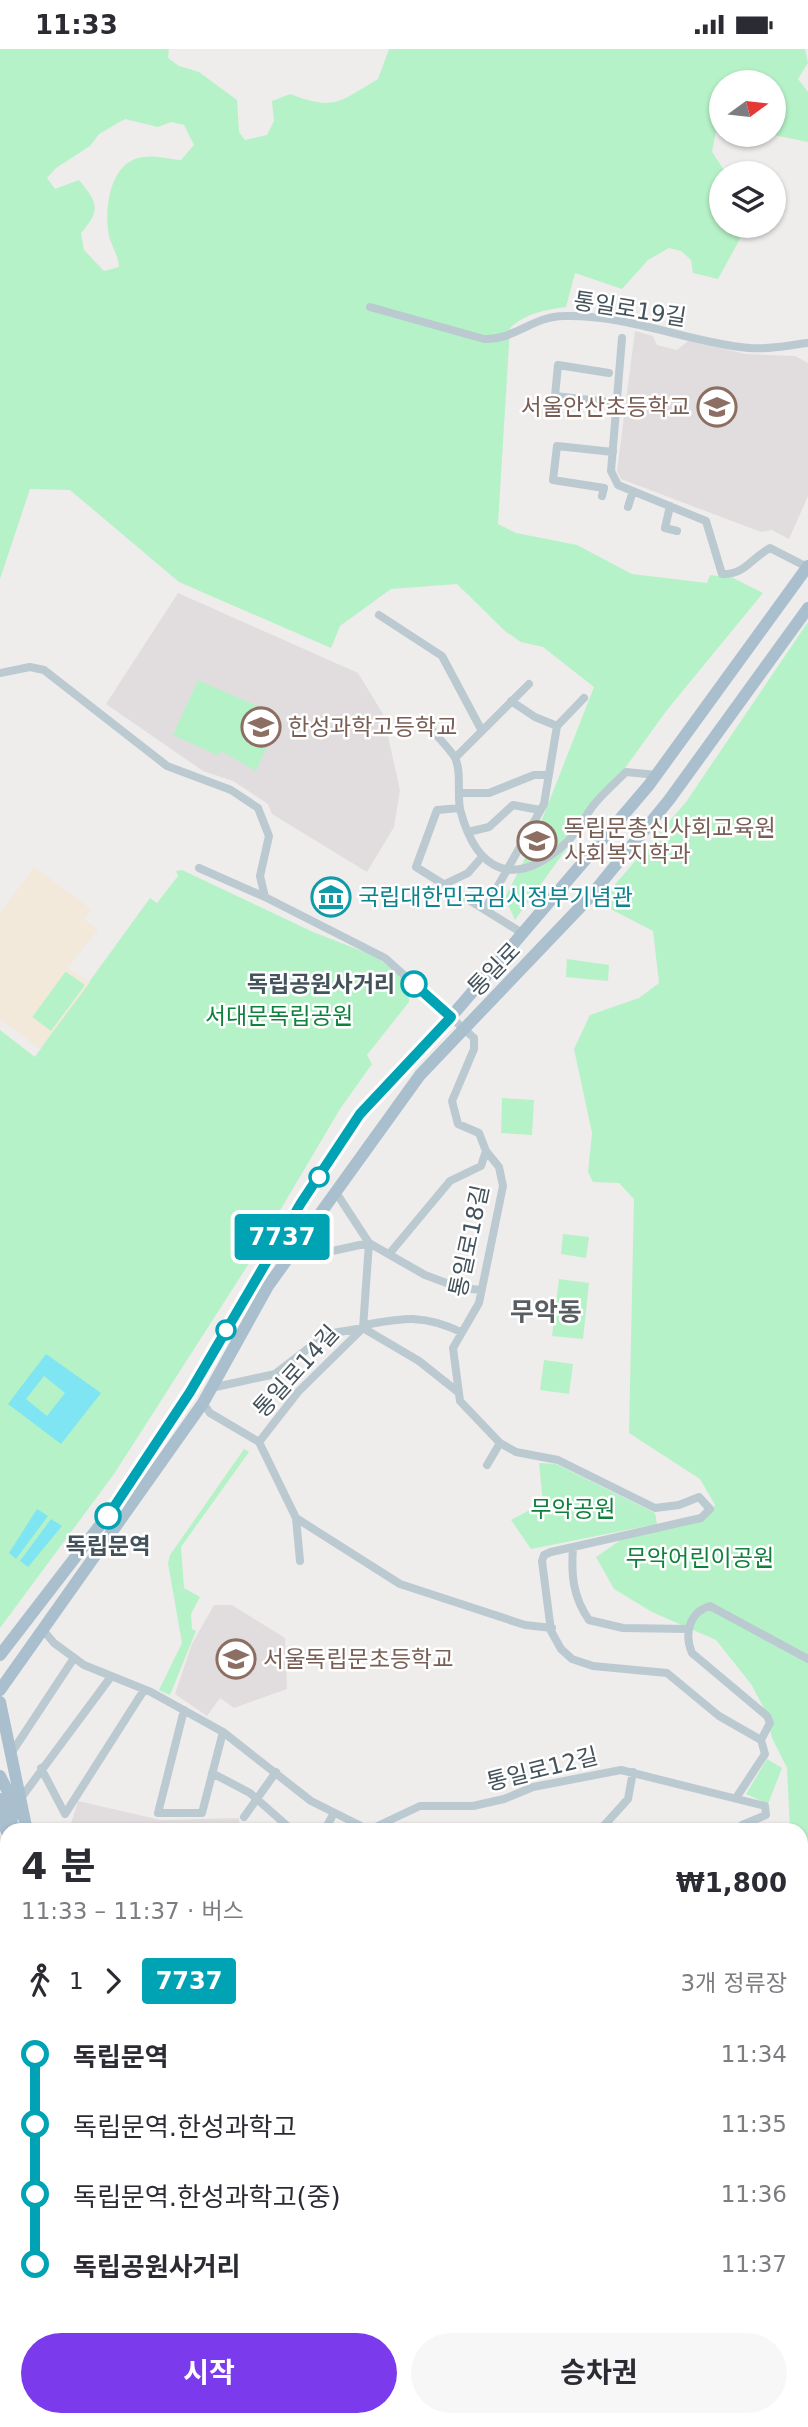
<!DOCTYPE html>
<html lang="ko">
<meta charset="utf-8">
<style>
:root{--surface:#fff;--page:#f7f7f7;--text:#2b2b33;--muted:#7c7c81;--accent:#7c3aed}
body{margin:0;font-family:"DejaVu Sans","Noto Sans KR",sans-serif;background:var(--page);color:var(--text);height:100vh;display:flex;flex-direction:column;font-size:26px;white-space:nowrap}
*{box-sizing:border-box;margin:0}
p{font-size:23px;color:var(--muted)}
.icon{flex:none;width:38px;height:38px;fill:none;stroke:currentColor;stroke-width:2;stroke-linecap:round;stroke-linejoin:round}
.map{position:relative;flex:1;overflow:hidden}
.panel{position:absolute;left:0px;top:1774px;width:808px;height:604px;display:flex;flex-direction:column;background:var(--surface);border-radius:21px 21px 0 0;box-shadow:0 2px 5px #0004}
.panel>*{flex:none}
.badge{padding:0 14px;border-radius:5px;font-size:24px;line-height:46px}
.needle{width:46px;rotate:75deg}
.fabs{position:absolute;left:709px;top:21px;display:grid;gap:14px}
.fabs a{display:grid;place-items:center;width:77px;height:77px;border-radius:50%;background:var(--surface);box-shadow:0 2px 5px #0004;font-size:35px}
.map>.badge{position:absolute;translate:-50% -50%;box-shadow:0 0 0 4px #fff}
.legs{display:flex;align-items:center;gap:10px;height:77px;padding:0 21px;font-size:23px}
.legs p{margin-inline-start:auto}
.overview{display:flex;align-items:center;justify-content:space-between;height:119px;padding:0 21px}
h1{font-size:38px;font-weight:700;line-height:52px}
.cta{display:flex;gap:14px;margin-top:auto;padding:14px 21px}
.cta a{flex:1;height:80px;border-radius:42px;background:var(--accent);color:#fff;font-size:28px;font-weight:700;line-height:80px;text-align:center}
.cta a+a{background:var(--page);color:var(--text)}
ul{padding:0 21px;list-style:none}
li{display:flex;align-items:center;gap:24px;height:70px;font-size:26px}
li i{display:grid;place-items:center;width:10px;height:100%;margin:0 9px;background:currentColor}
li i::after{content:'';width:18px;height:18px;margin:-9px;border:5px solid;border-radius:50%;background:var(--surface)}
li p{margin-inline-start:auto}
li:first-child i{background:linear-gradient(#0000 50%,currentColor 0)}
li:last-child i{background:linear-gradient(currentColor 50%,#0000 0)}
.status{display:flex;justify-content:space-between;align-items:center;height:49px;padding:0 35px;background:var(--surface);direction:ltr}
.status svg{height:19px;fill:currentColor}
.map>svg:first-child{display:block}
</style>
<div class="status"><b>11:33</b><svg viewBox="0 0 49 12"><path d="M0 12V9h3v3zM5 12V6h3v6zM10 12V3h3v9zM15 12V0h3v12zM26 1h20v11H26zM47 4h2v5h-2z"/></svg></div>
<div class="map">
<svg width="808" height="2378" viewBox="0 0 808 2378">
<rect width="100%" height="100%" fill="#efecec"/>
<path fill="#e1ddde" d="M 635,282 L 653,287 L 657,296 L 677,301 L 688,292 L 693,292 L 745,305 L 795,307 L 808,314 L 808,447 L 789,490 L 772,481 L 761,483 L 621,430 L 617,422 Z
M 178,544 L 358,624 L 383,665 L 400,741 L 394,778 L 367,823 L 272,765 L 268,755 L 233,732 L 203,722 L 106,655 Z
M 214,1556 L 232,1556 L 285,1589 L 287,1640 L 234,1659 L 220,1649 L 207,1667 L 175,1645 L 192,1595 Z
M 78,1752 L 161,1771 L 239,1769 L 240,1781 L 69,1781 Z"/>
<path fill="#b6f2c7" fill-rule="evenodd" d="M 0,0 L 169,0 L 168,9 L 179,17 L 199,23 L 237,51 L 239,83 L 245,91 L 267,86 L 274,72 L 272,52 L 290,45 C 335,62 339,53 378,30 L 389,0 L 805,0 L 808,14 L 798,30 L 808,43 L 808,93 L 774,86 L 774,33 L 721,33 L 721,80 L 716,83 L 712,103 L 726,124 L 721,124 L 721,177 L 747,177 L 718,230 L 693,224 L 691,211 L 681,202 L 669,199 L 648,211 L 622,240 L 575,224 L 566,258 C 544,261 527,264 510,279 L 498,475 L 516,484 L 577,496 L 632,525 L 707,534 L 710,526 L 733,529 L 763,544 L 667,661 L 515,871 L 505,849 L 534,791 L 594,638 L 543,598 L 521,593 L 505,582 L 457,535 L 391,540 L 340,577 L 331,599 L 179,533 L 70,441 L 30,440 L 0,530 ZM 125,70 L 158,78 L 171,73 L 184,76 L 194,96 L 181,111 C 170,110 154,106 143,108 C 111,112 105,155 108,181 C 109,194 118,204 119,218 L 104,222 L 84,201 L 81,184 C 101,161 98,154 79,131 L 55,140 L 47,129 L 56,119 L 90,97 L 99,85 Z
M 808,573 L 808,2267 L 802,2261 L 802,1782 L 790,1781 L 787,1719 L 772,1689 L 766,1663 L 751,1635 L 716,1591 L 652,1563 L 614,1540 L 596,1508 L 625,1488 L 710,1464 L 715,1456 L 700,1430 L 629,1384 L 634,1150 L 619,1134 L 593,1133 L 588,1123 L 592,1084 L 574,1000 L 590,966 L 639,949 L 659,934 L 653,882 L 599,854 L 686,753 Z
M 198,631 L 280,667 L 256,722 L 221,702 L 219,707 L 173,686 Z
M 182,821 L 313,883 L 375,907 L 401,927 L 409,942 L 409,953 L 367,1006 L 372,1015 L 340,1060 L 246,1219 L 114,1425 L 0,1579 L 0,981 L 35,1008 L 52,983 L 32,968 L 65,922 L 85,936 L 60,973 L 150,849 L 157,854 L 178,827 L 176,822 Z
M 567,910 L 609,916 L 608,932 L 566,928 Z
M 502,1049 L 534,1051 L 532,1086 L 501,1084 Z
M 563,1185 L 589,1188 L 586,1209 L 561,1205 Z
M 559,1230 L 589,1234 L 583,1290 L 552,1287 Z
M 544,1311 L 573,1315 L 569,1345 L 540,1341 Z
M 244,1400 L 249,1403 L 181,1498 L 184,1539 L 200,1548 L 191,1565 L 192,1580 L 196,1582 L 170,1646 L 159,1641 L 182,1594 L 168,1514 L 170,1506 Z
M 539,1414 L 556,1415 L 655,1464 L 657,1475 L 531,1500 L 511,1471 L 543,1454 Z
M 767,1710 L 782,1719 L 768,1755 L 746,1745 Z
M 7,2285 L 7,2357 L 0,2358 L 0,2288 Z
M 802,2332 L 808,2337 L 808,2378 L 589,2378 L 590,2371 L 802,2371 Z"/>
<path fill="#f3e9db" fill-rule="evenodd" d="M 34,818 L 91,860 L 84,870 L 98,881 L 67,919 L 90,933 L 40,1000 L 0,970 L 0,864 ZM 66,922 L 85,936 L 51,982 L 32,968 Z"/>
<path fill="#80e5f2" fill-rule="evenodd" d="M 46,1305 L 101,1344 L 61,1395 L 8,1355 ZM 44,1327 L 65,1344 L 47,1367 L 26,1350 Z
M 37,1460 L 48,1467 L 16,1510 L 9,1504 Z
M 51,1470 L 62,1477 L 28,1518 L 20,1512 Z"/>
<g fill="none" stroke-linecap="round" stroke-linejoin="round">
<path stroke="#bbc9d0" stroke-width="8" d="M 370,258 L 484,290 C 513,292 533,267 564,267 C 627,265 687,293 749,299 C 769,301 789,296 808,294
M 622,289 L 611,422 L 618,436 L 706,472 L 722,525 C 745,526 751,509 770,499 L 807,518
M 609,324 L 558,316 L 555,347 L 617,354
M 602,447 L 604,439 L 553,431 L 557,397 L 613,403
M 670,457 L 665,479 L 677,482
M 628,458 L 633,442
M 379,566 L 442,607 L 482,682
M 0,624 L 30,618 L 44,621 L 167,717 L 231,741 L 258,759 L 269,787 L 260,827 L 265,848 L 385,909 L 474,989 L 474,1000 L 452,1052 L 458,1075 L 479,1084 L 486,1102 L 499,1118 L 503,1137 L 479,1254 L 453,1299 L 460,1352 L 500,1394 L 516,1403 L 558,1411 L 655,1459 L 679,1456 L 699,1448 L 710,1460 L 701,1469 L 551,1503 L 544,1506 L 542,1512 L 551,1582 L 561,1600 L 572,1610 L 593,1617 L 667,1624 L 719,1667 L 761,1691 L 765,1705 L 736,1749
M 511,652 L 535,668 L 557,677
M 429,678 C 437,687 447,697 454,707 C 462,720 457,744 460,760 C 477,826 516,840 567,793 C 578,783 584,769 592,758 C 602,745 615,734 626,723 L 657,726
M 455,709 L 529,635
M 459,744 L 489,744 L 534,726 L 548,726
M 460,759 L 437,761 L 416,818 L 522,884
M 468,783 L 489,778 L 513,756 L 540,761
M 199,819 L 265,848
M 445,835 L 468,824 L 481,809
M 485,860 L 544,755 L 557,677 L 584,649
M 337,1145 L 369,1194 L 425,1226 L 460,1239 L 481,1241
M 390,1204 L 450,1132 L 481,1117 L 486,1102
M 293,1206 L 314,1206 L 369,1194 L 363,1279
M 364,1276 C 405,1269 423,1265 461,1283
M 211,1339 L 275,1325 L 327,1285 L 363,1279 L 419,1312 L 458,1343
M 203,1354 L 210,1364 L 259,1393 L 296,1469 L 300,1512
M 259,1393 L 298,1343 L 361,1281
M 487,1416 L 500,1394
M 296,1469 L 400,1535 L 525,1576 L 552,1579
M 573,1499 C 571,1526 573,1548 589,1571 L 623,1579 L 689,1580
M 43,1581 L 54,1594 L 84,1616 L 151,1643 L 223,1683 L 311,1752 L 369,1781 L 420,1757 L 473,1757 L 504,1750 L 533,1738 L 621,1721 L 765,1757 L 766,1766 L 742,1776 L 741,1782
M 184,1661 L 158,1764 L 202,1764 L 223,1683
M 761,1691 L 770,1674 L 767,1667 L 692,1604 C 684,1585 689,1563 710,1557 L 808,1610
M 10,1706 L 74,1609
M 41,1719 L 65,1765 L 144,1641
M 212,1724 L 250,1744 L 293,1782
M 21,1749 L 110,1629
M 244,1768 L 276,1723
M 324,1782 L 334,1764
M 599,1782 L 628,1750 L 633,1723
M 802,2090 L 808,2066
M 0,2281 L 7,2278
M 802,2322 L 808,2328
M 157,2371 L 162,2378"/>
<path stroke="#bbc9d0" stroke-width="10" d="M 802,1969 L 808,1953
M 585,2378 L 586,2371"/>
<path stroke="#a9bfce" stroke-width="12" d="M 0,1606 L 114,1458 L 190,1343 L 301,1154 L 360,1065 L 451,968 L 649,736 L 808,517
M 0,1641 L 203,1354 L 268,1237 L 420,1026 L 588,850 L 669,751 L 808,559
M 0,1653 L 27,1782
M 0,1727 L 19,1765
M 0,1768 L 7,1783
M 0,1805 L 7,1831
M 444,2371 L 448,2378
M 463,2371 L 468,2378"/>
<path stroke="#a9bfce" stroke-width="12" d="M 0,1750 L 16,1782"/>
</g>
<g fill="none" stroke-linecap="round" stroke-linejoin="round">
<g stroke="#fff" stroke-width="16">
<path id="line-1" d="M 108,1467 L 190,1343 L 301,1154 L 360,1065 L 451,968 L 414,935"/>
</g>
<use href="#line-1" stroke="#00a3b4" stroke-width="10"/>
</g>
<defs>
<g id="school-ring" transform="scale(2.0125)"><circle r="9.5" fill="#fff" stroke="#8d6e63" stroke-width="1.5"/><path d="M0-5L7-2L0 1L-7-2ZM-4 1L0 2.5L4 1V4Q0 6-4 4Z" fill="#8d6e63"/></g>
<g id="university-ring" transform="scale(2.0125)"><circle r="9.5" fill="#fff" stroke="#8d6e63" stroke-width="1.5"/><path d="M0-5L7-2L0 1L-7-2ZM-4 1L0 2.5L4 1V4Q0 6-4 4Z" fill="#8d6e63"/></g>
<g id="museum-ring" transform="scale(2.0125)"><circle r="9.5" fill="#fff" stroke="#0f9aa8" stroke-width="1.5"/><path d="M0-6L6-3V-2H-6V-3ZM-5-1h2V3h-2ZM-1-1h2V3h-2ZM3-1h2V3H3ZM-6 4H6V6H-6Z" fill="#0f9aa8"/></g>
</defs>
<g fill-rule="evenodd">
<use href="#school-ring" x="717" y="358"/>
<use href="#school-ring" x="261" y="678"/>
<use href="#university-ring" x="537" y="792"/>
<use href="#museum-ring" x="331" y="848"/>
<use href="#school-ring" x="236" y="1610"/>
</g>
<g fill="#fff" stroke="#00a3b4" stroke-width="3.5">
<circle cx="414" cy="935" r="12"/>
<circle cx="319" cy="1128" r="9"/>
<circle cx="226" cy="1281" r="9"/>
<circle cx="108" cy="1467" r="12"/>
</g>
<g text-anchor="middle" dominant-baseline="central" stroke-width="5" stroke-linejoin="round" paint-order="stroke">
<g font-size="23" fill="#43525b" stroke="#fff">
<text transform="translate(630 260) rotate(9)">통일로19길</text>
<text transform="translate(494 920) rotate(-46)">통일로</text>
<text transform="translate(469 1192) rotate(-78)">통일로18길</text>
<text transform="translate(296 1322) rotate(-48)">통일로14길</text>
<text transform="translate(542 1720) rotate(-14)">통일로12길</text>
</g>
<g font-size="23" fill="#785e54" stroke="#fff" text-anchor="start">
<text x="690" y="358" text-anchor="end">서울안산초등학교</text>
<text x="288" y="678">한성과학고등학교</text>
<text x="564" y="779">독립문총신사회교육원<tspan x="564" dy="26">사회복지학과</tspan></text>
<text x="263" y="1610">서울독립문초등학교</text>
</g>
<g font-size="23" fill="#0d838f" stroke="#fff" text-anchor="start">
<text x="358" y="848">국립대한민국임시정부기념관</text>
</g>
<g font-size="23" font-weight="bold" fill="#43525b" stroke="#fff" text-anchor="end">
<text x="395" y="935">독립공원사거리</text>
<text x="108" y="1497" text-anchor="middle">독립문역</text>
</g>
<g font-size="23" fill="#10813d" stroke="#fff">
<text x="279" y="967">서대문독립공원</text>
<text x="573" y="1460">무악공원</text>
<text x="700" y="1509">무악어린이공원</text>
</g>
<g font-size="26" font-weight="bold" fill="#595e62" stroke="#fff">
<text x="546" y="1263">무악동</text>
</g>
</g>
</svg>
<div class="fabs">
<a><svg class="needle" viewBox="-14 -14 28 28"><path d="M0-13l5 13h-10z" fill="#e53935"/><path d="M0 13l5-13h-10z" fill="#7c7c81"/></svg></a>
<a><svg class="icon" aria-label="layers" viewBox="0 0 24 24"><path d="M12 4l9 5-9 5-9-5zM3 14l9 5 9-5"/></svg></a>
</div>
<b class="badge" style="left:282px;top:1188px;background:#00a3b4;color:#fff">7737</b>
<section class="panel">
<div class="overview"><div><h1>4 분</h1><p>11:33 – 11:37 · 버스</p></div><b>₩1,800</b></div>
<div class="legs"><svg class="icon" aria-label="walk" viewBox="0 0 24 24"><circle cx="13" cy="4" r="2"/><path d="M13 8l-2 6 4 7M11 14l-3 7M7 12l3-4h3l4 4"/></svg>1<svg class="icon" aria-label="forward" viewBox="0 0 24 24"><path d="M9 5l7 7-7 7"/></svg><b class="badge" style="background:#00a3b4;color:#fff">7737</b><p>3개 정류장</p></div>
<ul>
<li><i style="color:#00a3b4"></i><b>독립문역</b><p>11:34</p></li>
<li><i style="color:#00a3b4"></i><span>독립문역.한성과학고</span><p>11:35</p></li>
<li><i style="color:#00a3b4"></i><span>독립문역.한성과학고(중)</span><p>11:36</p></li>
<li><i style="color:#00a3b4"></i><b>독립공원사거리</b><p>11:37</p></li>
</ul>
<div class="cta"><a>시작</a><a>승차권</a></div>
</section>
</div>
